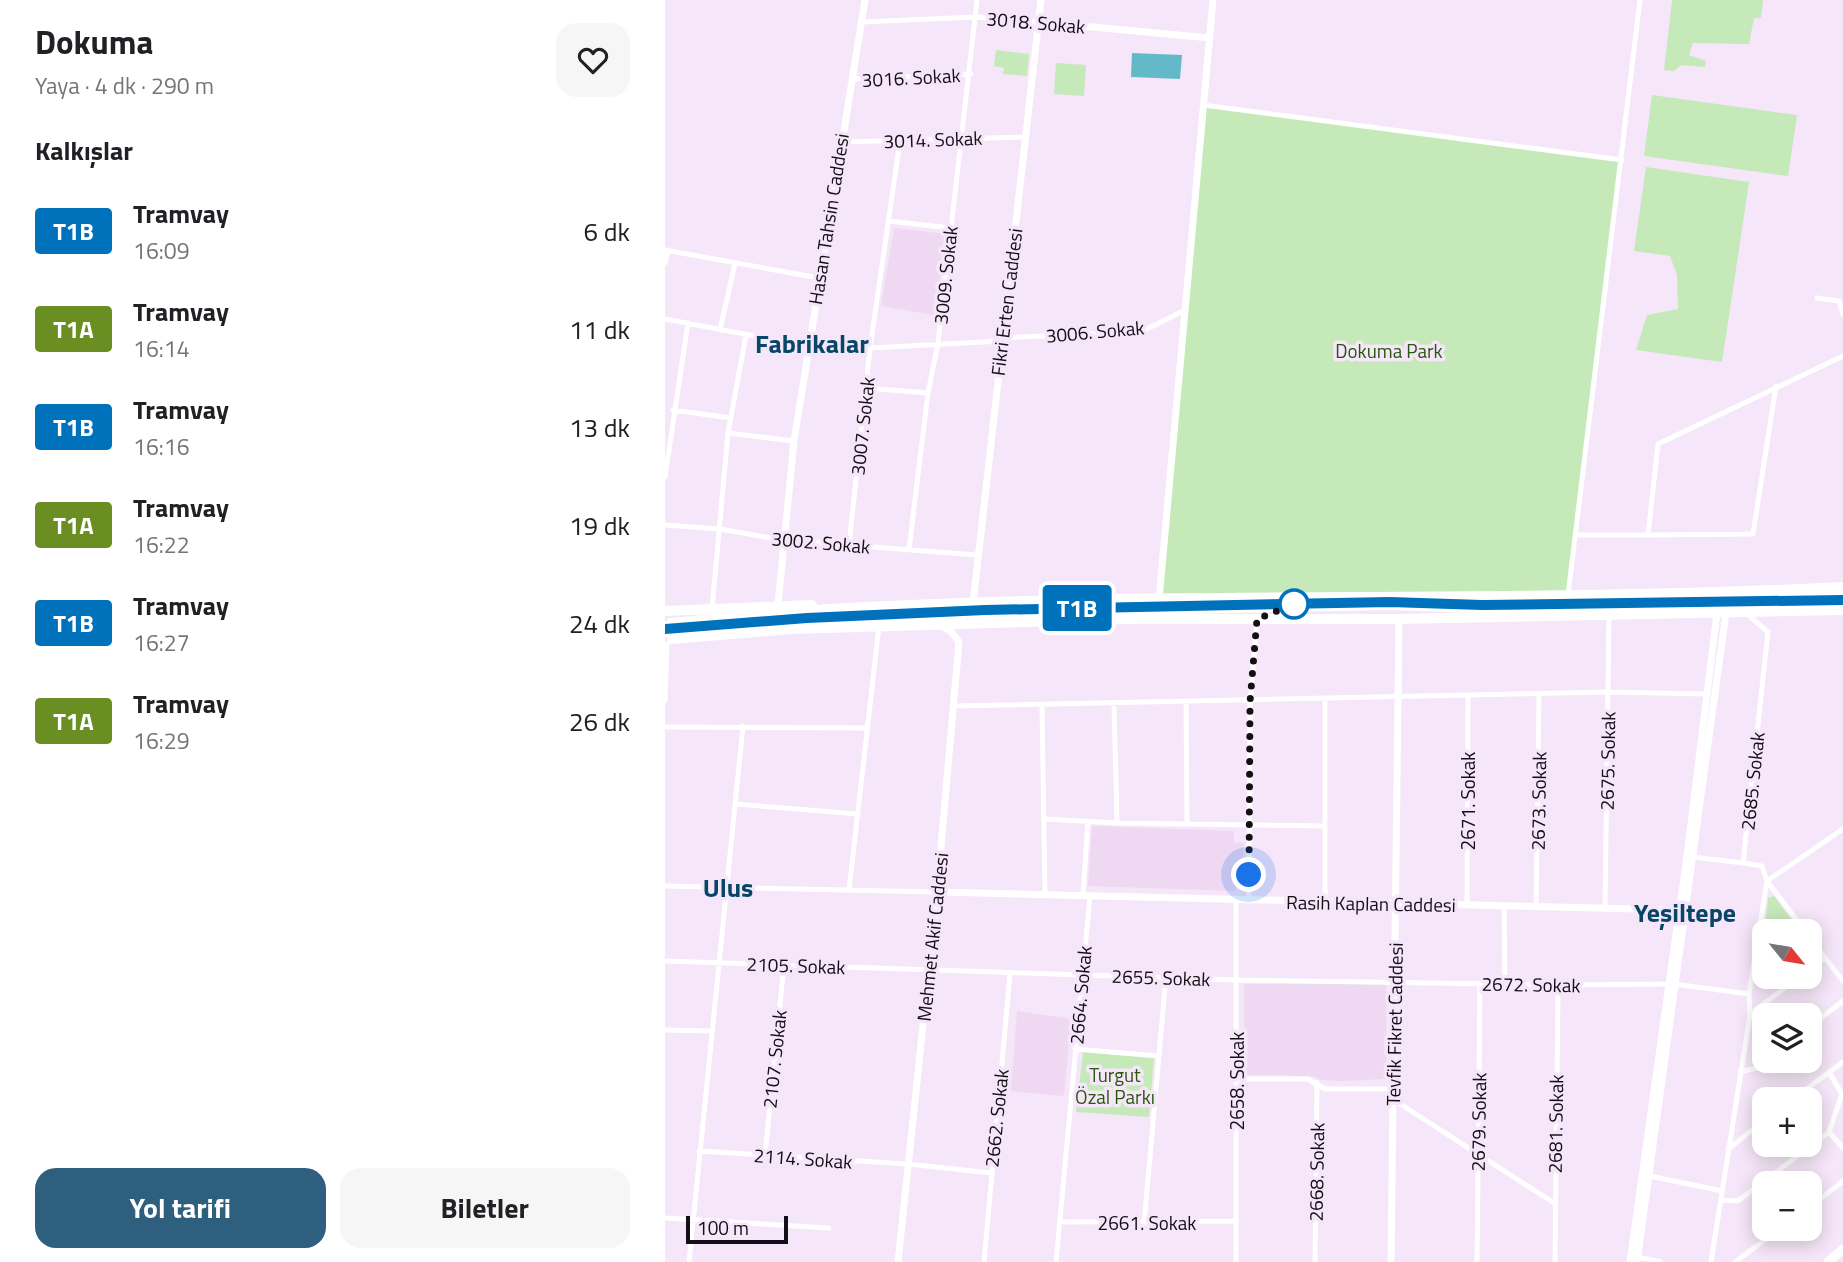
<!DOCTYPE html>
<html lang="tr">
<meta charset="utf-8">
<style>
:root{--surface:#fff;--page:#f6f6f6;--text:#202124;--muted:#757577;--accent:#2f5f7e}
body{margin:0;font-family:"Titillium Web",sans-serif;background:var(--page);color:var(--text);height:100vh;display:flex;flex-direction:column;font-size:26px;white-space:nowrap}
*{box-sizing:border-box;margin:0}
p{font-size:23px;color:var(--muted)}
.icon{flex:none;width:38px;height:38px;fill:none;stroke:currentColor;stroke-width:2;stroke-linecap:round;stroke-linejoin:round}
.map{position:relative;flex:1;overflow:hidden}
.drawer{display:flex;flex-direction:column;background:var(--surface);width:665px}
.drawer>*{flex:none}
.badge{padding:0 14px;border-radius:5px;font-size:24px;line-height:46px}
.needle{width:46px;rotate:120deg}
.tools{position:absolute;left:1087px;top:919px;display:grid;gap:14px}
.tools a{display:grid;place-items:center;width:70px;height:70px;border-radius:14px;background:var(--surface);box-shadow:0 4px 18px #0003;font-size:35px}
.scale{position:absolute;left:21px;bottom:18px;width:102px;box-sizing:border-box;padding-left:7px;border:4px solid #140e15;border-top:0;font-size:19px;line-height:24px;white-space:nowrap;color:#140e15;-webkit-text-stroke:5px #f6e6f9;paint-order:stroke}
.you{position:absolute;width:35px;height:35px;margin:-18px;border:5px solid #fff;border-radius:50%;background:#1a73e8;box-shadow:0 0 0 10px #1a73e833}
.map>.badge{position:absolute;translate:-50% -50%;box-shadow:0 0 0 4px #fff}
h2{padding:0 35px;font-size:26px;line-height:63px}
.round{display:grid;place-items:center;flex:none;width:74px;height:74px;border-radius:21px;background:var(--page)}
.summary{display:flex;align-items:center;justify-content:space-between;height:119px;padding:0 35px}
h1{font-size:33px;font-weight:700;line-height:52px}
.cta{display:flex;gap:14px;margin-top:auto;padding:14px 35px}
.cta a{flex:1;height:80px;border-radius:21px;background:var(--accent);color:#fff;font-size:28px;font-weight:700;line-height:80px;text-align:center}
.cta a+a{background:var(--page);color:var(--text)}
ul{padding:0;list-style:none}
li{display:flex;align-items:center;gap:21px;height:98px;padding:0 35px}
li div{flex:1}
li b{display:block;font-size:26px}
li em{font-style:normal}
li .badge{min-width:77px;font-weight:700;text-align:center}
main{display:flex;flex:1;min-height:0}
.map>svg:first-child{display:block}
</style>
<main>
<section class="drawer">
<div class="summary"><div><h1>Dokuma</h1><p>Yaya · 4 dk · 290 m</p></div><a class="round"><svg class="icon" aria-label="heart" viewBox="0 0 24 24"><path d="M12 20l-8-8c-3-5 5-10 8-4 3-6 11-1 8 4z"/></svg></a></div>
<h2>Kalkışlar</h2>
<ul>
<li><span class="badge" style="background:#0072bc;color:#fff">T1B</span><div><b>Tramvay</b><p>16:09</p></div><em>6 dk</em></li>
<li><span class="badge" style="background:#6b8e23;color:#fff">T1A</span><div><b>Tramvay</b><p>16:14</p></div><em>11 dk</em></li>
<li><span class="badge" style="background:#0072bc;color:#fff">T1B</span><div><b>Tramvay</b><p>16:16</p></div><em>13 dk</em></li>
<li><span class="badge" style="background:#6b8e23;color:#fff">T1A</span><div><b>Tramvay</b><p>16:22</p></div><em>19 dk</em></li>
<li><span class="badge" style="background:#0072bc;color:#fff">T1B</span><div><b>Tramvay</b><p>16:27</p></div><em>24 dk</em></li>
<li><span class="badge" style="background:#6b8e23;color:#fff">T1A</span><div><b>Tramvay</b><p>16:29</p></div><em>26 dk</em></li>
</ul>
<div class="cta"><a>Yol tarifi</a><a>Biletler</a></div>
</section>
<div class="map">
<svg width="1178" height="1262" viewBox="0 0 1178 1262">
<rect width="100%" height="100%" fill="#f6e6f9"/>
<path fill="#eed8f2" d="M 229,228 L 281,234 L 269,315 L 216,306 Z
M 427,826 L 569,831 L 569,842 L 579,843 L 577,880 L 569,891 L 423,886 Z
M 579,984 L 721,984 L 722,1079 L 677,1081 L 655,1080 L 649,1076 L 579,1075 Z
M 352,1011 L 406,1019 L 399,1096 L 346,1091 Z"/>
<path fill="#c6e9b9" d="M 1007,0 L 1098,0 L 1096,18 L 1089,18 L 1084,44 L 1028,43 L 1024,55 L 1041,61 L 1040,67 L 1016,65 L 1009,71 L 999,70 Z
M 331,50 L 364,54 L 362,76 L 338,74 L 339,68 L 329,66 Z
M 391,63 L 421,65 L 419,96 L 389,94 Z
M 987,95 L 1132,115 L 1123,176 L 979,156 Z
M 538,105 L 957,160 L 903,595 L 494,600 Z
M 981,167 L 1084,182 L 1057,362 L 971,350 L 982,315 L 1013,309 L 1012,275 L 1005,256 L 969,251 Z
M 1109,896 L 1135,931 L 1100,931 L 1103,898 Z
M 418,1052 L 489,1058 L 484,1117 L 411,1112 Z"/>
<path fill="#62bac9" d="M 467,53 L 517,55 L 515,79 L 466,77 Z"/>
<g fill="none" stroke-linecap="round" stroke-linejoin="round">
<path stroke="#fff" stroke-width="5" d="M 197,22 L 310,17 L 374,22
M 187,79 L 306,74
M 538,105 L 957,160
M 176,142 L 361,137
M 224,221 L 285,228
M 0,250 L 154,278
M 0,263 L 3,250
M 1152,298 L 1174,301 L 1178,314
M 0,319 L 143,346 L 205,348 L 337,341
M 55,330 L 70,264
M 337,338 L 478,331 L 520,310
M 1111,386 L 1088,534 L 983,535 L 993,444 L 1178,356
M 201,388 L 263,393
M 8,410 L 66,418
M 63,433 L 129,441
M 0,477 L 23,323
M 0,525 L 55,529 L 117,540 L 312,555
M 911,535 L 983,535
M 184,545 L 205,348 L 235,141
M 244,549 L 263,393 L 273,343 L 312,0
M 903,595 L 975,0
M 47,609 L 63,433 L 81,335
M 1080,612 L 1103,632 L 1078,863 L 1097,866 L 1102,881 L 1140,931
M 0,701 L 2,644
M 521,703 L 522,824
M 449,704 L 452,823
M 289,706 L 943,692 L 1042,694
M 377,706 L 380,895
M 0,727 L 202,728
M 70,804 L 193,814
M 379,819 L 452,823 L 659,826
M 1028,857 L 1078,863
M 0,886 L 272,892
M 184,890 L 214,626
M 418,895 L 423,821
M 571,900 L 571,1262
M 584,900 L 585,702 L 592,620
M 660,902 L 660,700
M 802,905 L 803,697
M 839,906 L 840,984
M 871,907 L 874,696
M 940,908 L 944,614
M 1144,937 L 1178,981
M 0,961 L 569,980 L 893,985 L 1003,984
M 1144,970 L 1160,958
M 1009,984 L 1084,994
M 1085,1014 L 1136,976
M 1144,1027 L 1178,1001
M 0,1030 L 47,1031
M 410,1049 L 494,1056
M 1075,1072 L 1092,1068 L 1101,1060
M 1164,1072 L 1177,1094 L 1164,1132 L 1178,1148
M 572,1079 L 643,1079 L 660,1089 L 728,1089
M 1128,1099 L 1178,1062
M 729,1100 L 889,1203
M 1063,1149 L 1099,1121
M 34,1151 L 243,1164 L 326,1173
M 100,1155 L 119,964
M 985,1176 L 1057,1191
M 1056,1200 L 1073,1201 L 1164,1132
M 1144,1208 L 1178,1181
M 0,1218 L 164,1228
M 394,1222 L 570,1221
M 479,1224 L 501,976
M 973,1257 L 996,1262
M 24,1262 L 78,726
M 319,1262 L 345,974
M 391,1262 L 425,896
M 650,1262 L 652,1082
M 812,1262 L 815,983
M 890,1262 L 893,985
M 1046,1262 L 1085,1015 L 1084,994 L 1102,881 L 1178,829
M 1070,1262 L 1116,1228"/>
<path stroke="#fff" stroke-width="7" d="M 374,22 L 545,38
M 494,600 L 548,0
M 308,604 L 376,0
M 113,605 L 129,441 L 200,0
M 272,892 L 1014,910
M 233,1262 L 272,892 L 294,642 L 286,631 L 274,625
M 726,1262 L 734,619
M 965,1262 L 1022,856 L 1052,613 L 1062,599 L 1073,592
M 972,1262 L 1061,613"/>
<path stroke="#fff" stroke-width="9" d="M 1163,1262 L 1178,1249"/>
<path stroke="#fff" stroke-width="10" d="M 0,611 L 147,605
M 6,623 C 65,618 123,611 182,608 C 514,590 846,604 1178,587
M 7,639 L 127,629 L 462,619 L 734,619 L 1178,610"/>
<path stroke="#796f7b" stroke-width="2" d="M 7,629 L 142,618 L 320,610 L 725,602 L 817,605 L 1178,600"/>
</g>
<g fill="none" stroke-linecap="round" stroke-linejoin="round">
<g stroke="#fff" stroke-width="16">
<path id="line" d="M 0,629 L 142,618 L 320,610 L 725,602 L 817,605 L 1178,600"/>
</g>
<use href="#line" stroke="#0072bc" stroke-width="10"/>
<path stroke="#140e15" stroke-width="7" stroke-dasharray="0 12.6" d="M 584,875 L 585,702 L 592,619 L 629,604"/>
</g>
<circle fill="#fff" stroke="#0072bc" stroke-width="3.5" cx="629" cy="604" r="14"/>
<g text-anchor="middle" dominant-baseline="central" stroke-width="7" stroke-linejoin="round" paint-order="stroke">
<g font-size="19" fill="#140e15" stroke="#f6e6f9">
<text transform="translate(371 22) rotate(5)">3018. Sokak</text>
<text transform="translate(246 77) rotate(-3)">3016. Sokak</text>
<text transform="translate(268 139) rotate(-2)">3014. Sokak</text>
<text transform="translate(163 219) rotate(-81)">Hasan Tahsin Caddesi</text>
<text transform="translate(280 275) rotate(-84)">3009. Sokak</text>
<text transform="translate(341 302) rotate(-83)">Fikri Erten Caddesi</text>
<text transform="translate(430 331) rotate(-5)">3006. Sokak</text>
<text transform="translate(197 426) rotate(-84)">3007. Sokak</text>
<text transform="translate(156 542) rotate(5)">3002. Sokak</text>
<text transform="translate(942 761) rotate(-89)">2675. Sokak</text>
<text transform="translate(1087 781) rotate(-84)">2685. Sokak</text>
<text transform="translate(802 801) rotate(-90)">2671. Sokak</text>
<text transform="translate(873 801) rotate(-89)">2673. Sokak</text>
<text transform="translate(706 903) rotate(1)">Rasih Kaplan Caddesi</text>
<text transform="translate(267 937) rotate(-84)">Mehmet Akif Caddesi</text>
<text transform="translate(131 965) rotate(2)">2105. Sokak</text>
<text transform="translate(496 977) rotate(2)">2655. Sokak</text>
<text transform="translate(866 984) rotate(1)">2672. Sokak</text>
<text transform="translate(415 995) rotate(-85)">2664. Sokak</text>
<text transform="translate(729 1024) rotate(-89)">Tevfik Fikret Caddesi</text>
<text transform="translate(109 1059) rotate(-84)">2107. Sokak</text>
<text transform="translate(571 1081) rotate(-90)">2658. Sokak</text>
<text transform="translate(331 1118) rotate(-84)">2662. Sokak</text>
<text transform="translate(813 1122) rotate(-89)">2679. Sokak</text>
<text transform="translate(890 1124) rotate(-89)">2681. Sokak</text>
<text transform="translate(138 1158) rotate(4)">2114. Sokak</text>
<text transform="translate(651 1172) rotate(-89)">2668. Sokak</text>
<text x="482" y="1222">2661. Sokak</text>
</g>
<g font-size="19" fill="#26570a" stroke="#f6e6f9">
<text x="724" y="350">Dokuma Park</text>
<text x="450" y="1074">Turgut<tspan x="450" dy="22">Özal Parkı</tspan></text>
</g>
<g font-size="26" font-weight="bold" fill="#074666" stroke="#f6e6f9">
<text x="147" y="343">Fabrikalar</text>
<text x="63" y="887">Ulus</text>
<text x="1020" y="912">Yeşiltepe</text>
</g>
</g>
</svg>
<div class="tools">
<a><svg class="needle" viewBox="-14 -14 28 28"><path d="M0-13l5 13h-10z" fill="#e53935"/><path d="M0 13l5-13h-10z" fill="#757577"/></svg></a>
<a><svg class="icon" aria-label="layers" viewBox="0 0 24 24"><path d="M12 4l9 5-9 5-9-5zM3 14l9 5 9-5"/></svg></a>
<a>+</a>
<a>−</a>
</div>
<div class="scale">100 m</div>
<div class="you" style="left:584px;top:875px"></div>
<b class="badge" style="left:412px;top:608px;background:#0072bc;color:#fff">T1B</b>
</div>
</main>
